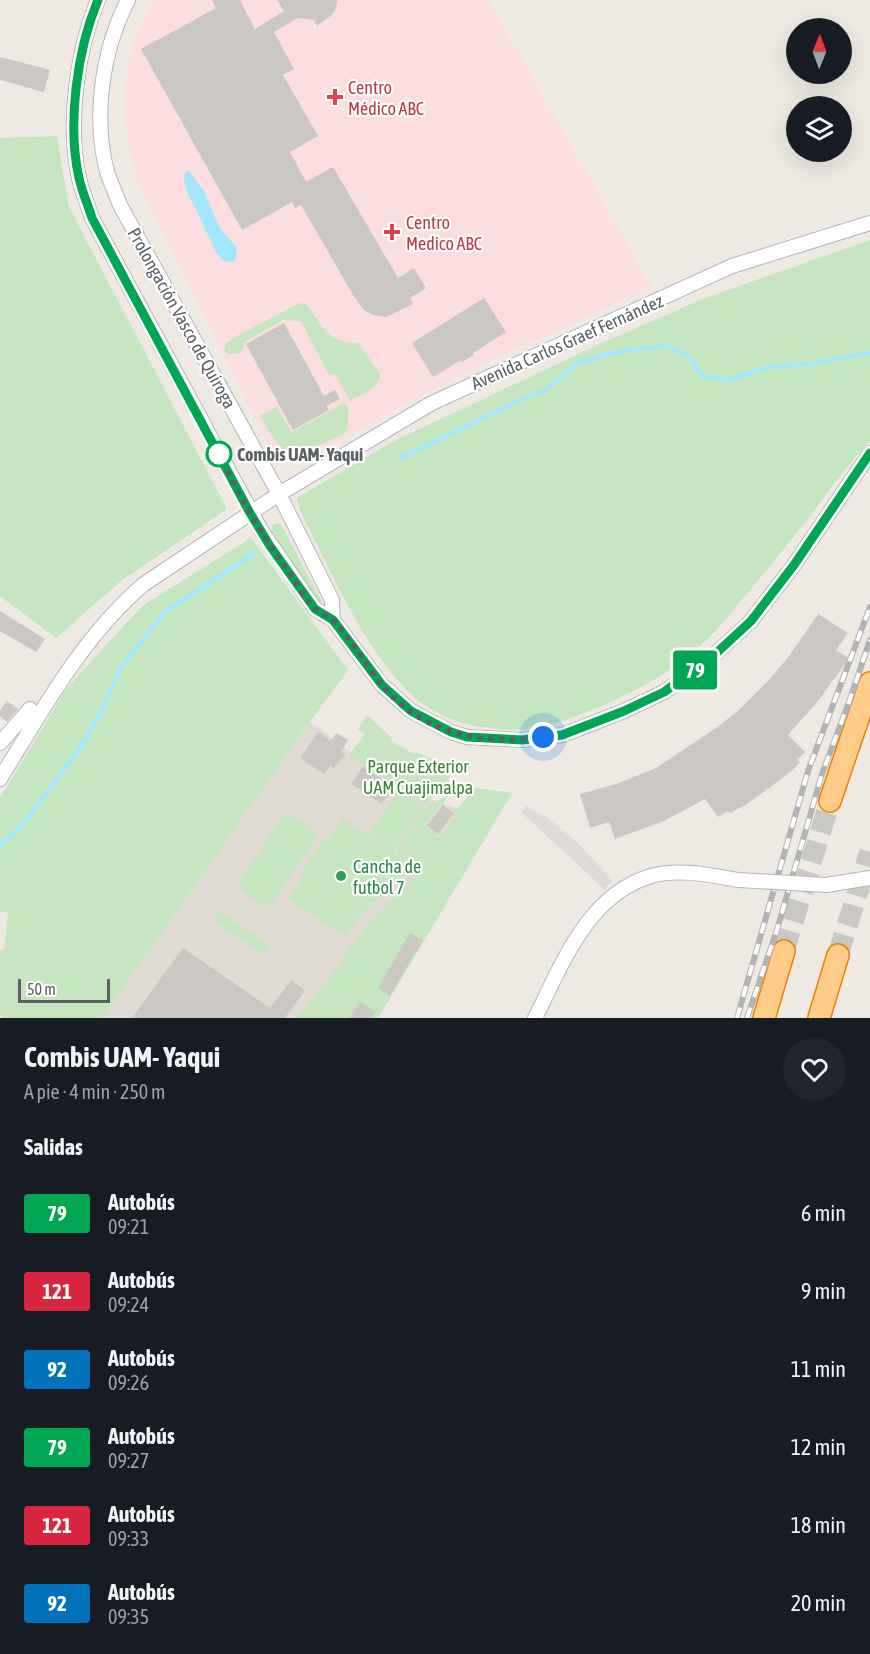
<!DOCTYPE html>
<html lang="es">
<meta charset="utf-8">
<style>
:root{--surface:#171b24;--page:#20242c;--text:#f1f3f6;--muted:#9ea1a6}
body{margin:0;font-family:"Asap Condensed",sans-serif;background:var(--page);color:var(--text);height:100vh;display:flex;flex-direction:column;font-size:22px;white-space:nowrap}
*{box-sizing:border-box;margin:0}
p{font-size:20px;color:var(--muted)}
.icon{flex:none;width:33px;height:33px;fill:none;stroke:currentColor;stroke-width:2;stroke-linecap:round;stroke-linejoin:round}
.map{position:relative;height:1018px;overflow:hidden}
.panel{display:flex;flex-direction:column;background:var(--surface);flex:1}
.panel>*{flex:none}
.badge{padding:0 12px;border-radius:4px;font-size:21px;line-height:39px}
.needle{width:39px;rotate:1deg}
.controls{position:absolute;left:786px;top:18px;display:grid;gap:12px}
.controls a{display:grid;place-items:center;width:66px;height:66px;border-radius:50%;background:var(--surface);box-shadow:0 6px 24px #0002;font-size:30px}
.scale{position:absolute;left:18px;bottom:15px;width:92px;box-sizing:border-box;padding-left:6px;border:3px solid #5b6064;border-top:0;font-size:16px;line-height:21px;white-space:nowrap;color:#5b6064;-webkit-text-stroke:4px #fff;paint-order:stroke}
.you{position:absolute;width:30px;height:30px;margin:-15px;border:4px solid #fff;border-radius:50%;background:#1a73e8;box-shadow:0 0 0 9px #1a73e833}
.map>.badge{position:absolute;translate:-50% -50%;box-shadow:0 0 0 3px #fff}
h2{padding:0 24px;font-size:22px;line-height:54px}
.round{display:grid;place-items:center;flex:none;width:63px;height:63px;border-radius:32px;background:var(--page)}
.overview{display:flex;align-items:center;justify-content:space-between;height:102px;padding:0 24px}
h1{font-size:28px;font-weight:700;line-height:45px}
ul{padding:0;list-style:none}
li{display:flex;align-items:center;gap:18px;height:78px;padding:0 24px}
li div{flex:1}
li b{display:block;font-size:22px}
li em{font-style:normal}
li .badge{min-width:66px;font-weight:700;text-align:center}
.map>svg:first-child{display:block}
</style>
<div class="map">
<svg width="870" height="1018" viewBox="0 0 870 1018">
<rect width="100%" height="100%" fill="#eeeae3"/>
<path fill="#dfdcd7" d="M 526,805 L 533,811 L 545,816 L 575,840 L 613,881 L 604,889 L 522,813 Z"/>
<path fill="#e0dbd3" d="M 310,722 L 371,767 L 409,791 L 433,800 L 458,809 L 476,788 L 512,793 L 378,1018 L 102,1018 Z"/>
<path fill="#fcdee0" d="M 153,0 L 489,0 L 652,287 L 470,370 L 303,460 L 282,461 L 270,449 L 136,178 L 126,132 L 124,96 L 127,70 L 131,47 Z"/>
<path fill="#c5e6be" d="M 57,136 L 69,207 L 227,509 L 121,581 L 56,638 L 0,596 L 0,138 Z
M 870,240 L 870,441 C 847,465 828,492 808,519 C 787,545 766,571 745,596 C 729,615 714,634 696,650 C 667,675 629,695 594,709 C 562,722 533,733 498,729 C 466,726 435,717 411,694 C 361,646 332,571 299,509 L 297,498 L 394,441 L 604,342 L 705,298 Z
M 300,303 L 306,304 C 323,325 326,343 358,343 L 380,374 C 381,388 361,394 350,401 L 335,374 L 329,375 L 301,321 L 283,320 L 244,342 L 243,350 L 240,353 L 227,354 L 224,350 L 226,344 L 235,337 Z
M 344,403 L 349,408 L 347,430 L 342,435 C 295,456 289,468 260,416 L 276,407 L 292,432 Z
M 278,523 L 282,526 L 325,608 L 322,608 L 281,548 L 271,530 L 274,524 Z
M 251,538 L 348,670 L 310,722 L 102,1018 L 3,1018 L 0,1014 L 0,951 L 4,948 L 8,913 L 0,911 L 0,798 L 67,688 L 142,606 Z
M 367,715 L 392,738 L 391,741 L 414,754 L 416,752 L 450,767 L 448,787 L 422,804 L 349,755 L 365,734 L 358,729 Z
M 476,788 L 512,793 L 378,1018 L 296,1018 L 299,1012 L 306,1009 L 370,921 L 378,915 L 402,888 L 413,880 L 430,847 L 412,869 L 398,878 L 382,896 L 360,916 L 344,937 L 342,935 L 425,808 L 446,796 L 444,804 L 441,803 L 424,826 L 439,837 L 457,813 L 451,809 L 452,807 L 458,808 Z
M 399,791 L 423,809 L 393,851 L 395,853 L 341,934 L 288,899 L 303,877 L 300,875 L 325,838 L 328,840 L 343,819 L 392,851 L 369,834 Z
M 289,814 L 315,830 L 316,839 L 273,902 L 269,905 C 259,905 240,892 239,881 L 282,817 Z
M 214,909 L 269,944 L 262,954 L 217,924 Z"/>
<path fill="#a2e6ff" d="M 189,171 L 204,191 L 219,227 L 237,248 L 235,261 L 225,262 L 216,252 L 187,191 L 184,179 L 185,173 Z"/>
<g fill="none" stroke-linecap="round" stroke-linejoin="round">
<path stroke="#a2e6ff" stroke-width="4" d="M 400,458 L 520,400 L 547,389 L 576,364 L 607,354 L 635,349 L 667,346 L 690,357 L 702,376 L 728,380 L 765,368 L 814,363 L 870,353
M 0,846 L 24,823 L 54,783 L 83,743 L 101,712 L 121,667 L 166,611 L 253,554"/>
</g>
<path fill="#cbc7c2" d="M 212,0 L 240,0 L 255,29 L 284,11 L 277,0 L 337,0 L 336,8 L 333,14 L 317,26 L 314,20 L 298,18 L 274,32 L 294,69 L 283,75 L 318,136 L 290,152 L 306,182 L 333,167 L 398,278 L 414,268 L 426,288 L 410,298 L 413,304 L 386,317 L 373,315 L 364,310 L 355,298 L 301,205 L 295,208 L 292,202 L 242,230 L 141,49 L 216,8 Z
M 0,57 L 50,70 L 44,92 L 0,80 Z
M 484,298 L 506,332 L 473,353 L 474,355 L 462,362 L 461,360 L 433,377 L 412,343 Z
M 284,323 L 324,396 L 335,390 L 340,399 L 326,406 L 329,410 L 293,430 L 246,344 Z
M 0,611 L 45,639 L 36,652 L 0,631 Z
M 818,614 L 848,633 L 836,650 L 849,658 L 819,700 L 788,735 L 805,752 L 797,760 L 800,762 L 793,770 L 747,804 L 730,813 L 728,811 L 718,817 L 705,799 L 664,821 L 615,839 L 609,822 L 590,828 L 580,794 L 616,784 L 656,768 L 716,728 L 739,710 L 769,680 L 789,656 Z
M 7,701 L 18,709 L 7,722 L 0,716 L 0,710 Z
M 318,732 L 331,741 L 336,733 L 348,740 L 341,752 L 345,754 L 334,768 L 330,765 L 324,774 L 300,758 Z
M 363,766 L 394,788 L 382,804 L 351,784 Z
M 443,805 L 454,813 L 438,834 L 427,826 Z
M 410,933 L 423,940 L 390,995 L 378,988 Z
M 183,948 L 270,1008 L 291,980 L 305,990 L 285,1018 L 132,1018 Z
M 360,1002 L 376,1012 L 372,1018 L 350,1018 Z"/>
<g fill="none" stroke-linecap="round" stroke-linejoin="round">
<path stroke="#c9c8c3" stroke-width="21" stroke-dasharray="21 10" stroke-linecap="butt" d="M 784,951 L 830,801
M 838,955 L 870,852"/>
<g stroke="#b3b7ba" stroke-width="16">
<path id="minor" d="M 98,0 C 77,50 67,124 79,178 C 82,192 88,205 92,218 L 261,530 L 315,609 L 333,620 L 382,685 L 411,711 L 451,732 L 467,737 L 522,740 L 563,735 L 624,711 L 664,692 L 711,658 L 751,621 L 794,565 L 870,453
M 128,0 C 102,51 92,119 108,175 C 112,185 116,195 120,205 L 279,494 L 332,600 L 333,620
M 0,743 L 30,709
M 0,779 C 42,711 82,637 144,584 L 279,494 L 432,403 L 732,266 L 870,223
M 826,885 L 870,878
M 535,1018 C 562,965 587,895 651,876 C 678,868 711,875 738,880"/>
</g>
<g stroke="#f17d00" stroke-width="24">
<path id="highway" d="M 830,801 L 870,683
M 764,1018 L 784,951
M 819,1018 L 838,955"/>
</g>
<use href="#minor" stroke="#fff" stroke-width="14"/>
<use href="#highway" stroke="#ffcd89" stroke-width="21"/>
<g stroke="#b2b3b4" stroke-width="6">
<path id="rail" d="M 737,1018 L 808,771 L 870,607
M 747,1018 L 777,930 L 822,774 L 849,702 L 870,640"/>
</g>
<use href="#rail" stroke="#fff" stroke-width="4" stroke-dasharray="11" stroke-linecap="butt"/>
<g stroke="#b3b7ba" stroke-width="16" stroke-linecap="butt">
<path id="minor-bridge" d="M 738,880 L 826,885"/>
</g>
<use href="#minor-bridge" stroke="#fff" stroke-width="14"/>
</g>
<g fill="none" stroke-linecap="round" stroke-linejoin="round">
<g stroke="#fff" stroke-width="14">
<path id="line" d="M 98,0 C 77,50 67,124 79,178 C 82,192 88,205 92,218 L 250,513 L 270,546 L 315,609 L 333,620 L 382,685 L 411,711 L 451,732 L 467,737 L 522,740 L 562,735 L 624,711 L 664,692 L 711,658 L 751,621 L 794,565 L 870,453"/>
</g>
<use href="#line" stroke="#00a651" stroke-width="9"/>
<path stroke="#5b6064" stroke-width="6" stroke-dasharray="0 10.8" d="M 219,454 C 240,498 265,540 294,579 C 300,589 307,601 315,609 C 321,614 329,616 334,621 C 352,640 365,664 381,684 C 423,734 481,746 543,737"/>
</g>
<g fill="#e0444e" stroke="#fff" stroke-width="2">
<path d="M332 88h6v6h6v6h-6v6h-6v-6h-6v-6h6z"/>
<path d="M389 223h6v6h6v6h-6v6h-6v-6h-6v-6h6z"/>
</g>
<circle fill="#fff" stroke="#00a651" stroke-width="3" cx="219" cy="454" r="12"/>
<circle fill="#2e9e5b" stroke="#fff" stroke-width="2" cx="341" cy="876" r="6"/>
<g text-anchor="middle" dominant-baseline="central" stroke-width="4.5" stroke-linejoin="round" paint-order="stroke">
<g font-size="18" fill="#be3a42" stroke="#fff" text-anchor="start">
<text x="348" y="87">Centro<tspan x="348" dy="21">Médico ABC</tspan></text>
<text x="406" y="222">Centro<tspan x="406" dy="21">Medico ABC</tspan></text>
</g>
<g font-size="18" fill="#5b6064" stroke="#fff">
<text transform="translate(182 318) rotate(61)">Prolongación Vasco de Quiroga</text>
<text transform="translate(567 342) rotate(-24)">Avenida Carlos Graef Fernández</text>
</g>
<g font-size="18" font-weight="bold" fill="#5b6064" stroke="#fff" text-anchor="start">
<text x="237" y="454">Combis UAM- Yaqui</text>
</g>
<g font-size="18" fill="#3c8332" stroke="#fff">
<text x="418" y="766">Parque Exterior<tspan x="418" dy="21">UAM Cuajimalpa</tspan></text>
</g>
<g font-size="18" fill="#27864d" stroke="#fff" text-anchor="start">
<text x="353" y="866">Cancha de<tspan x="353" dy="21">futbol 7</tspan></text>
</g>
</g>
</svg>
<div class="controls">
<a><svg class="needle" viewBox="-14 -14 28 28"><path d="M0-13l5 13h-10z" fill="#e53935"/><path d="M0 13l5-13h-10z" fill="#9ea1a6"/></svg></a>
<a><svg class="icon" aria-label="layers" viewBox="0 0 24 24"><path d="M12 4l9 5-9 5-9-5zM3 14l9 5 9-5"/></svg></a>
</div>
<div class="scale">50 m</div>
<div class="you" style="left:543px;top:737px"></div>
<b class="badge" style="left:695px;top:670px;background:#00a651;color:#fff">79</b>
</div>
<section class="panel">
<div class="overview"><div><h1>Combis UAM- Yaqui</h1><p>A pie · 4 min · 250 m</p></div><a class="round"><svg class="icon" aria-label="heart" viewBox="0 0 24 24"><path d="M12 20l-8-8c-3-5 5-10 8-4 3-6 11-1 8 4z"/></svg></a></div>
<h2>Salidas</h2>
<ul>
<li><span class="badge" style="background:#00a651;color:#fff">79</span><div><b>Autobús</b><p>09:21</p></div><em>6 min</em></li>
<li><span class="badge" style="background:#d7263d;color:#fff">121</span><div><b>Autobús</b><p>09:24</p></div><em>9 min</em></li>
<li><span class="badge" style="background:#0072bc;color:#fff">92</span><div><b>Autobús</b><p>09:26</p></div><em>11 min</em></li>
<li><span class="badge" style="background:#00a651;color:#fff">79</span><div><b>Autobús</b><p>09:27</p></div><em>12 min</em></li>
<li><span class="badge" style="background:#d7263d;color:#fff">121</span><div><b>Autobús</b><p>09:33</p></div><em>18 min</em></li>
<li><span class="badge" style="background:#0072bc;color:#fff">92</span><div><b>Autobús</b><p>09:35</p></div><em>20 min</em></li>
</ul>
</section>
